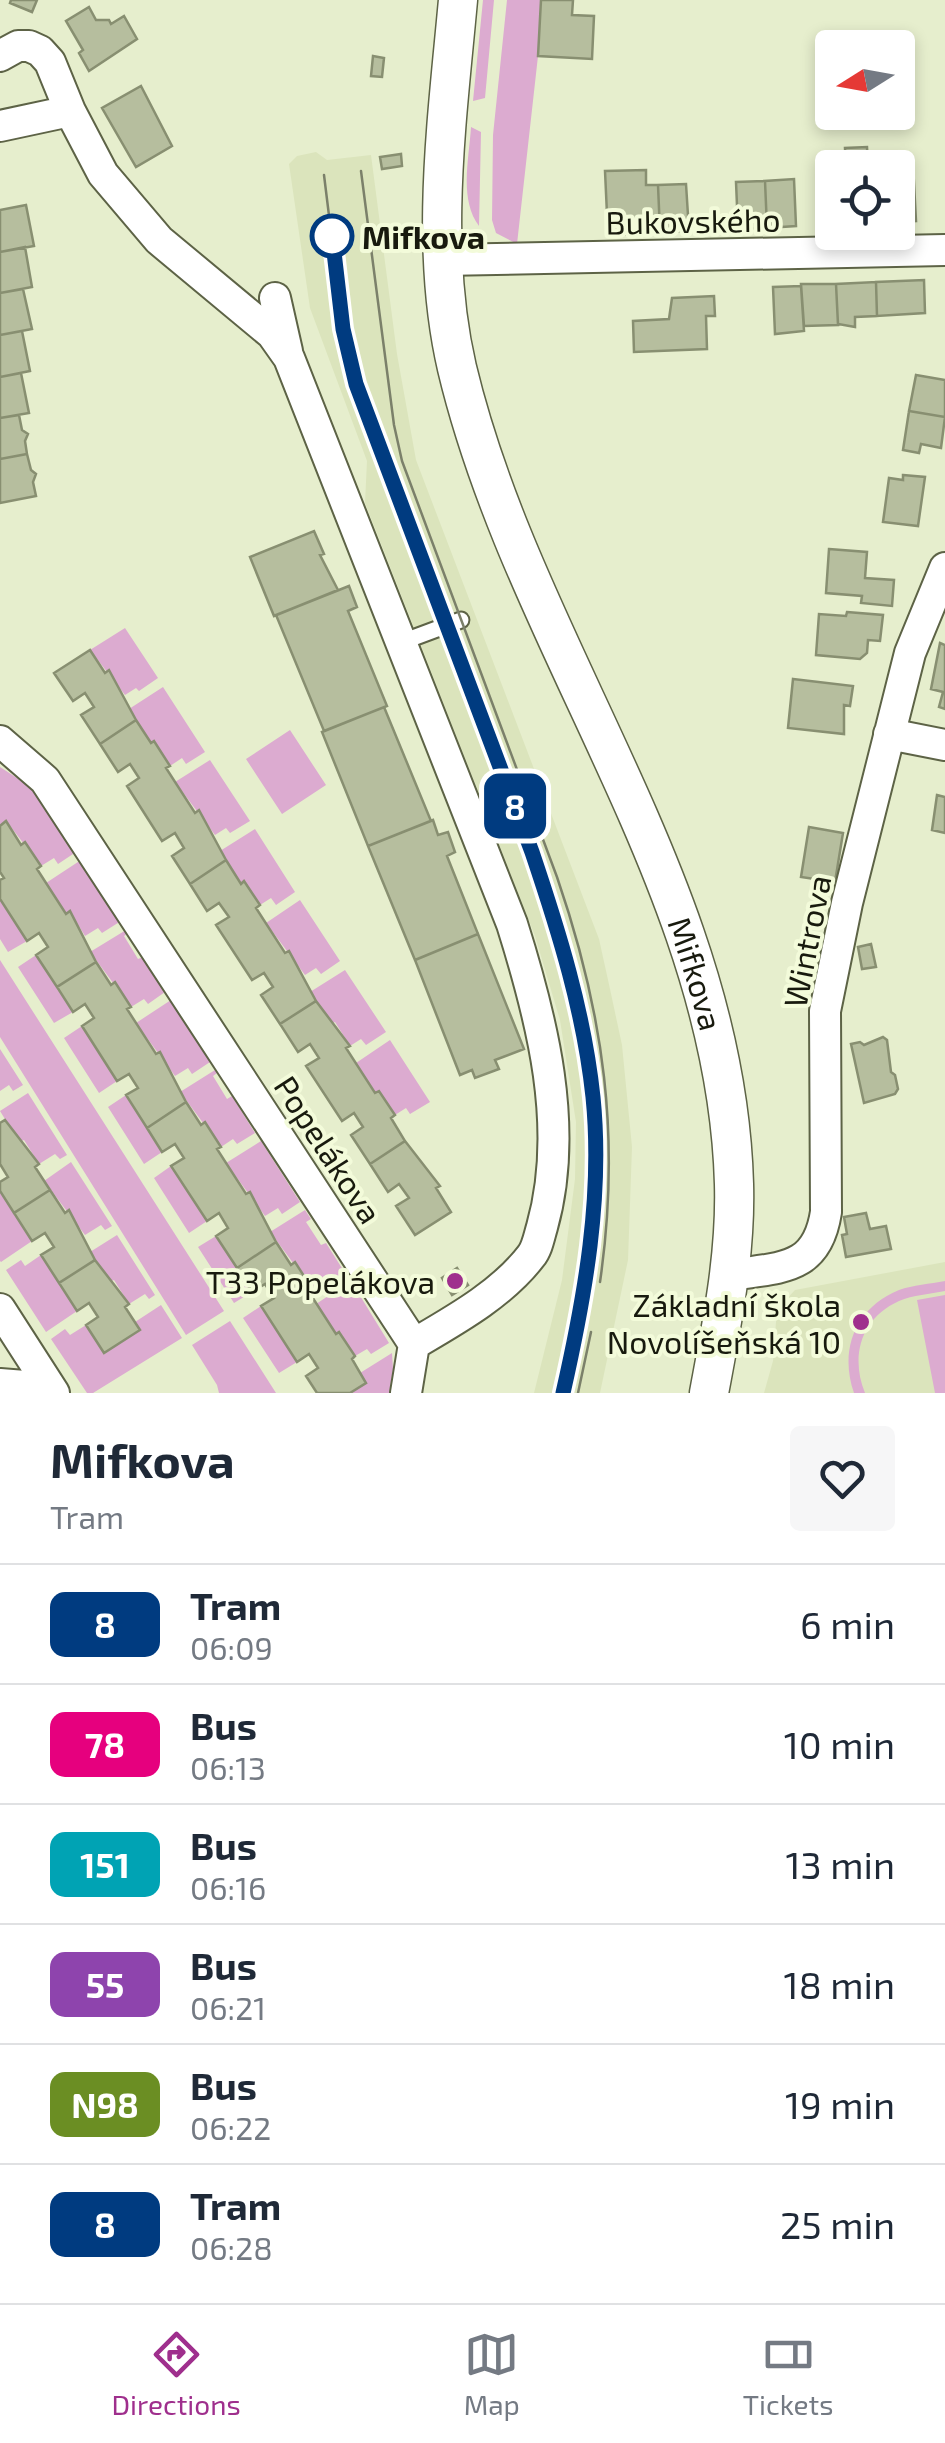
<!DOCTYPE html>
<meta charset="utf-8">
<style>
:root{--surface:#fff;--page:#f6f6f7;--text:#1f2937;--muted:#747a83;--line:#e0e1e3;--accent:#9f2f8d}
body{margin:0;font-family:"Exo 2",sans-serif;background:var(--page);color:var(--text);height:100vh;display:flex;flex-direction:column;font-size:38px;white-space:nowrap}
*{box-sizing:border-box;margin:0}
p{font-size:32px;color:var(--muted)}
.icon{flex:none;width:55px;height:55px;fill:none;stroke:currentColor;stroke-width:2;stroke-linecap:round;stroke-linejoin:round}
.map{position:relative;height:1393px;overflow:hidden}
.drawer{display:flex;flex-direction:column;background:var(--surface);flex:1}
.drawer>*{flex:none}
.badge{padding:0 20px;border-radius:15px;font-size:35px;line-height:65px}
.needle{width:65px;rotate:259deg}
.fabs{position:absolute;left:815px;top:30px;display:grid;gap:20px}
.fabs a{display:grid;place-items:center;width:100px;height:100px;border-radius:10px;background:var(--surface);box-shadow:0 5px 15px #0003;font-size:50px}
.map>.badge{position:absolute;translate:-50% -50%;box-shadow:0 0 0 5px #fff}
.round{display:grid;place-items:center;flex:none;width:105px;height:105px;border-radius:10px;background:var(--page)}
.headline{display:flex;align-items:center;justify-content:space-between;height:170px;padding:0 50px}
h1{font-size:48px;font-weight:700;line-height:75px}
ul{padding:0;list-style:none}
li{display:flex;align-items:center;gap:30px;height:120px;padding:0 50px;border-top:2px solid var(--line)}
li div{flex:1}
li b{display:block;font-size:38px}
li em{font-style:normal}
li .badge{min-width:110px;font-weight:700;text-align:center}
.menu{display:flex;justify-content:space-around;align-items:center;height:140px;border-top:2px solid var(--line);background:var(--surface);font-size:28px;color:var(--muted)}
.menu a{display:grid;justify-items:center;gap:5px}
.menu .current{color:var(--accent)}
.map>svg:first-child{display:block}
</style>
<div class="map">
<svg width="945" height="1393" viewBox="0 0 945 1393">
<rect width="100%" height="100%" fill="#e6eecd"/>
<path fill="#dbe4bc" d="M 316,152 L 327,160 L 371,155 L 397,354 L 416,460 L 599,939 L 610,989 L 622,1045 L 632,1147 L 628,1260 L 600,1393 L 534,1393 L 562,1280 L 575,1179 L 576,1122 L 560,1020 L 535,936 L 365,503 L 367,461 L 310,308 L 289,164 L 297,156 Z
M 945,1262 L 945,1393 L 764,1393 L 773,1361 L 777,1309 L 795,1290 Z"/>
<path fill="#dcabd0" d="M 483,0 L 494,0 L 485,98 L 473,101 Z
M 507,0 L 541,0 L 538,56 L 517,244 L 496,233 L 492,220 L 493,135 Z
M 471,127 L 481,132 L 479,226 C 459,199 469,159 471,127 Z
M 125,628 L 158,678 L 139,691 L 136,688 L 125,695 L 90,650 Z
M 163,687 L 205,752 L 186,764 L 182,758 L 170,766 L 155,742 L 151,743 L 129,709 Z
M 290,730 L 326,785 L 282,814 L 246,759 Z
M 210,760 L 250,821 L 230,833 L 226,828 L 215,835 L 175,782 Z
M 0,767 L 31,787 L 76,852 L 58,864 L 54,858 L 41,866 L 7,822 L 0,825 Z
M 255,829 L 295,892 L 276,905 L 271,898 L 260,905 L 245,882 L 241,884 L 220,851 Z
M 81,860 L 121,921 L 102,933 L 98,928 L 85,936 L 70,912 L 66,914 L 46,883 Z
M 0,899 L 27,941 L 8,952 L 0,939 Z
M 300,900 L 340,961 L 321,974 L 316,968 L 305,975 L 266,923 Z
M 126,930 L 128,933 L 124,936 L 138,959 L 143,957 L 165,992 L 148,1004 L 144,999 L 131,1007 L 90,952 Z
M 36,955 L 73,1012 L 54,1023 L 18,967 Z
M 0,960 L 224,1311 L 186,1335 L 0,1037 Z
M 345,970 L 386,1032 L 366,1045 L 361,1039 L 350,1046 L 335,1022 L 331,1024 L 310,992 Z
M 171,1000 L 210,1062 L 192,1074 L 188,1068 L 175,1076 L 136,1023 Z
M 82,1026 L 117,1081 L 99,1093 L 64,1038 Z
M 390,1040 L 430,1102 L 410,1114 L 406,1108 L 395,1115 L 379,1091 L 375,1093 L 356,1063 Z
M 0,1049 L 23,1085 L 13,1091 L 9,1085 L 0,1091 Z
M 215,1070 L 217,1073 L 213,1076 L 227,1099 L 232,1096 L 255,1133 L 237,1144 L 233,1139 L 221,1147 L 180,1092 Z
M 28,1093 L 67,1155 L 60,1159 L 55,1154 L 39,1164 L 24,1140 L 19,1142 L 0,1111 Z
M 126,1095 L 162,1152 L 144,1164 L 108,1107 Z
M 261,1141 L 300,1202 L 282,1214 L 278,1208 L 265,1216 L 226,1163 Z
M 71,1162 L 112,1226 L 105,1230 L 101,1225 L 85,1235 L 44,1181 Z
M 171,1166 L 207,1221 L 189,1233 L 154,1178 Z
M 0,1191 L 32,1241 L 1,1262 L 0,1261 Z
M 305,1210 L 311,1219 L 306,1222 L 321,1245 L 326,1243 L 345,1273 L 327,1284 L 323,1279 L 311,1287 L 270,1232 Z
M 117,1235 L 155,1295 L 149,1299 L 145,1294 L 129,1304 L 114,1280 L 109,1282 L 90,1252 Z
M 216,1236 L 252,1292 L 234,1303 L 198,1247 Z
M 41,1255 L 77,1311 L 46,1332 L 6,1270 L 21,1260 L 25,1266 Z
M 351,1281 L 389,1343 L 371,1354 L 367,1349 L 355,1356 L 340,1332 L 336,1334 L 316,1304 Z
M 945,1281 L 945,1291 C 930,1294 913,1295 899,1301 C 861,1318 850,1356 865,1393 L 854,1393 C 839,1350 855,1308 899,1290 C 913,1285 930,1284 945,1281 Z
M 945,1295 L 945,1393 L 935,1393 L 917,1300 Z
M 161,1305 L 182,1338 L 93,1393 L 87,1393 L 51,1339 L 65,1329 L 70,1335 L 86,1325 L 104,1353 L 139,1331 L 135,1322 Z
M 261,1306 L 297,1362 L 279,1373 L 243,1318 Z
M 230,1321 L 276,1393 L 219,1393 L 217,1385 L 192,1345 Z
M 392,1353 L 393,1369 L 389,1393 L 350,1393 L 366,1383 L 360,1373 Z"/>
<path fill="#b6be9e" stroke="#888f71" stroke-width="2.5" d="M 11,0 L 37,0 L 32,12 L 10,3 Z
M 541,0 L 573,0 L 572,15 L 594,16 L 592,59 L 538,56 Z
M 89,7 L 96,20 L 109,20 L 111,24 L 124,16 L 137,39 L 89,71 L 79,53 L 83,50 L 66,21 Z
M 373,56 L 384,58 L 382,77 L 371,76 Z
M 141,86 L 172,146 L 136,167 L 102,108 Z
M 867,147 L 868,168 L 846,168 L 845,148 Z
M 401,154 L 402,166 L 382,169 L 380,157 Z
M 913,164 L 916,221 L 898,222 L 896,165 Z
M 646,170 L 646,185 L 658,185 L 660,232 L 608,236 L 605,171 Z
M 794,179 L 796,226 L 767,228 L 765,181 Z
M 765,181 L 767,228 L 738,229 L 736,182 Z
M 686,184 L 689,231 L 660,232 L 658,185 Z
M 26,205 L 34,246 L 0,252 L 0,210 Z
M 25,247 L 32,287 L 0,293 L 0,252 Z
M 924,280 L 925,313 L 877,316 L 876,282 Z
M 876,282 L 877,316 L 855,317 L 855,327 L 838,324 L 836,284 Z
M 801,284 L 836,284 L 838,325 L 804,326 Z
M 801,286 L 804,331 L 775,334 L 773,287 Z
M 23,289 L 32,329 L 0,335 L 0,293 Z
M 714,296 L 715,316 L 706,316 L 707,349 L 634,352 L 633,321 L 669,319 L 672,298 Z
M 22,331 L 30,371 L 0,377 L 0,335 Z
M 21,373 L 29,413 L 0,418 L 0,377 Z
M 916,375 L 945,380 L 945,417 L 909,411 Z
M 909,411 L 945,417 L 941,448 L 921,444 L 919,453 L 903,450 Z
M 19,415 L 22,430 L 28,434 L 25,441 L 27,454 L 0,459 L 0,418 Z
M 27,454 L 31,470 L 36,474 L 33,482 L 36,496 L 0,503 L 0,459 Z
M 903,475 L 925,477 L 918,526 L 883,522 L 889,478 L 903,480 Z
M 314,531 L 324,554 L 320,555 L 338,590 L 274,616 L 250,557 Z
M 829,549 L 867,552 L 865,578 L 894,580 L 892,606 L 861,603 L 862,596 L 826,593 Z
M 349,586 L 357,607 L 348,611 L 387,706 L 324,731 L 276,615 Z
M 847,612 L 883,615 L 880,641 L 868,640 L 867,653 L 860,659 L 816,655 L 819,614 L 846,616 Z
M 940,643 L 945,645 L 945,709 L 939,707 L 943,692 L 931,689 Z
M 90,650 L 105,673 L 109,670 L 136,720 L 100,744 L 81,715 L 94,707 L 85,693 L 73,701 L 54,673 Z
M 793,679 L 853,686 L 850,706 L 844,705 L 844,734 L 788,728 Z
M 384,707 L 431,821 L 368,846 L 322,732 Z
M 136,720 L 151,743 L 154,741 L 170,766 L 166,768 L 195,813 L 199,810 L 226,860 L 190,884 L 172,856 L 184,848 L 175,833 L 162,841 L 127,786 L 139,778 L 130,764 L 118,772 L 100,744 Z
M 937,795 L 945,797 L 945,833 L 932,830 Z
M 433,820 L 438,835 L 448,832 L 455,852 L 447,856 L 478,934 L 415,960 L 368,846 Z
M 6,821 L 21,845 L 25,842 L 41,866 L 37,869 L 66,914 L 70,911 L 96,962 L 57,987 L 36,955 L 48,947 L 39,933 L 27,941 L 0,899 L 0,880 L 4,878 L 0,872 L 0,826 Z
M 809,827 L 843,833 L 835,882 L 801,877 Z
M 226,860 L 241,884 L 244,881 L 260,905 L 256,908 L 285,953 L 289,951 L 316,1001 L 280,1024 L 261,995 L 273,987 L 264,973 L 252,980 L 216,925 L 229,917 L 219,903 L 207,911 L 190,884 Z
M 478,934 L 524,1049 L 495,1060 L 499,1069 L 475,1078 L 472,1070 L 460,1075 L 415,960 Z
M 871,944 L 876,967 L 862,969 L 858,947 Z
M 96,962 L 111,985 L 115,982 L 131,1007 L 127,1009 L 156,1054 L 160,1052 L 186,1102 L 147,1128 L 126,1095 L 138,1088 L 129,1074 L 117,1081 L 82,1026 L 94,1018 L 85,1004 L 73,1012 L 57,987 Z
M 316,1001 L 350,1046 L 346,1048 L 375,1093 L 379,1091 L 395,1115 L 391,1118 L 405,1141 L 370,1164 L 351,1135 L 363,1127 L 354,1113 L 342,1121 L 306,1066 L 319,1058 L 310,1044 L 298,1052 L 280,1024 Z
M 883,1037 L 887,1040 L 891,1072 L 895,1075 L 898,1089 L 895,1094 L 864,1103 L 851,1044 L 860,1042 L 864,1045 Z
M 186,1102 L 201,1125 L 205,1122 L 221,1147 L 217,1149 L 246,1194 L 250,1192 L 276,1242 L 237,1268 L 216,1236 L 228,1228 L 219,1213 L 207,1221 L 171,1166 L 184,1158 L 175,1144 L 162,1152 L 147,1128 Z
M 5,1120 L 39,1164 L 35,1167 L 50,1190 L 14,1213 L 0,1191 L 0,1182 L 8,1177 L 0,1164 L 0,1123 Z
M 405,1141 L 440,1186 L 436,1188 L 451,1212 L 415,1235 L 396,1206 L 409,1198 L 399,1184 L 388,1192 L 370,1164 Z
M 50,1190 L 65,1213 L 69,1210 L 95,1260 L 59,1283 L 41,1255 L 54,1247 L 45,1233 L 32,1241 L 14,1213 Z
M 866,1213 L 870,1229 L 886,1226 L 891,1249 L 846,1257 L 842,1235 L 847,1234 L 844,1217 Z
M 276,1242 L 291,1265 L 295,1262 L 311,1287 L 307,1289 L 336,1334 L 339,1332 L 355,1356 L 352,1359 L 366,1383 L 350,1393 L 317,1393 L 306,1376 L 318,1368 L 309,1354 L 297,1362 L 261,1306 L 274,1298 L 265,1284 L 252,1292 L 237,1268 Z
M 95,1260 L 129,1304 L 125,1307 L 140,1330 L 104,1353 L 86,1325 L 98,1317 L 89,1303 L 77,1311 L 59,1283 Z
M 457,1268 L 468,1285 L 452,1295 L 442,1278 Z"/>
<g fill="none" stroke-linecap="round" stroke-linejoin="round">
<g stroke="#5d6346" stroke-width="19">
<path id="service" d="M 402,642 L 461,620"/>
</g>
<g stroke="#5d6346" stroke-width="34">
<path id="minor" d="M 0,56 L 18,46 L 29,46 L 40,51 L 50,62 L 70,111 L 103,174 L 159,240 L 272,334 L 289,358 L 512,924 C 542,1019 570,1128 542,1227 C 539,1237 537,1249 531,1256 C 502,1294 455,1320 414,1344
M 0,126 L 70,111
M 442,260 L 945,250
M 275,298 L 287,351
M 889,734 L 945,745
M 0,741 L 45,780 L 414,1344
M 731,1275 C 781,1267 817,1271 826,1212 L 825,1011 L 847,903 L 910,653 L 945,568
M 0,1309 L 54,1393
M 0,1384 L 49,1388
M 406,1393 L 414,1344"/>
</g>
<g stroke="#5d6346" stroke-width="41">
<g id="tertiary">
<path id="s1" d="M 458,0 C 447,121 429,248 457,368 C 524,649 726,886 734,1184 C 736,1255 722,1323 709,1393"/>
</g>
</g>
<use href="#service" stroke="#fff" stroke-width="15"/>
<use href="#minor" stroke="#fff" stroke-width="30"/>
<use href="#tertiary" stroke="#fff" stroke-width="38"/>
<path stroke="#7b806a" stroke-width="2.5" d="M 361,171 L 394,425 L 402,461 L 557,877 C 604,1014 621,1138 600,1282
M 324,175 L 343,329 L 356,384 L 532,852 C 555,920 578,988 588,1059 C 605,1172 588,1283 562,1393
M 578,1393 L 591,1332"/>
</g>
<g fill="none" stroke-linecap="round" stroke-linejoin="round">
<g stroke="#fff" stroke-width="22">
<path id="line" d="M 332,235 L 343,329 L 356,384 L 532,852 C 559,932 584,1012 593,1097 C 603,1196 585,1296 563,1393"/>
</g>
<use href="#line" stroke="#003b80" stroke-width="15"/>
</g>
<circle fill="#fff" stroke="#003b80" stroke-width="5" cx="332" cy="236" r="20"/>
<g fill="#9f2f8d" stroke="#f3fbda" stroke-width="4">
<circle cx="455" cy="1281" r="10"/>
<circle cx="861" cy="1322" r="10"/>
</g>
<g text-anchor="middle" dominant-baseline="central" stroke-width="8" stroke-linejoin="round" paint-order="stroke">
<g font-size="32" fill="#181a0e" stroke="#f3fbda">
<text transform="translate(693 220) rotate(-1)">Bukovského</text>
<text transform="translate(806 941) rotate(-79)">Wintrova</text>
<text stroke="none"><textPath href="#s1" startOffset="1022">Mifkova</textPath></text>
<text transform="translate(329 1149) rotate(57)">Popelákova</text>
</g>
<g font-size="32" font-weight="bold" fill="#181a0e" stroke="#f3fbda" text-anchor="start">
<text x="362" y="236">Mifkova</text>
</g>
<g font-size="32" fill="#181a0e" stroke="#f3fbda" text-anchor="end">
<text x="435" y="1281">T33 Popelákova</text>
<text x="841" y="1304">Základní škola<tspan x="841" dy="37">Novolíšeňská 10</tspan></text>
</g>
</g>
</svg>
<div class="fabs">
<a><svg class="needle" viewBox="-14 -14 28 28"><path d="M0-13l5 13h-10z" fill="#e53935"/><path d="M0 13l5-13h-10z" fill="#747a83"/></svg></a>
<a><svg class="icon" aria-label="locate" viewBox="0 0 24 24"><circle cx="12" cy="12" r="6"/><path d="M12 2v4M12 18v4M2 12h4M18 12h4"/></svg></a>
</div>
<b class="badge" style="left:515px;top:806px;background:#003b80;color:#fff">8</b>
</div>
<section class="drawer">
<div class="headline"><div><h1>Mifkova</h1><p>Tram</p></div><a class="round"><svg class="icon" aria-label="heart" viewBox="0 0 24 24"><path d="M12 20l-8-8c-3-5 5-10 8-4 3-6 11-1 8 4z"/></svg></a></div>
<ul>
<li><span class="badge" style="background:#003b80;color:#fff">8</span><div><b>Tram</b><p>06:09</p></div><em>6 min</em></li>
<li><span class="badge" style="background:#e6007e;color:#fff">78</span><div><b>Bus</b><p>06:13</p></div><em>10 min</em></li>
<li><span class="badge" style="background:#00a3b4;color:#fff">151</span><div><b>Bus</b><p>06:16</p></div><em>13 min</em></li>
<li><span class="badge" style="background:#8e44ad;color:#fff">55</span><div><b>Bus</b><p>06:21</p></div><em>18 min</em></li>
<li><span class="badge" style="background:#6b8e23;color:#fff">N98</span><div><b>Bus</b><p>06:22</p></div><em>19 min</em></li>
<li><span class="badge" style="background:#003b80;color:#fff">8</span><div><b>Tram</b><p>06:28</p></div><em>25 min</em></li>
</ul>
</section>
<nav class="menu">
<a class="current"><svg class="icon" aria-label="directions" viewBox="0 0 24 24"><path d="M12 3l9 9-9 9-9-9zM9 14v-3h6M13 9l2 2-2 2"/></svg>Directions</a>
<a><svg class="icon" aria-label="map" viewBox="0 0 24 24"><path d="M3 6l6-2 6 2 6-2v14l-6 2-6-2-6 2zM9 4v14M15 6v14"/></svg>Map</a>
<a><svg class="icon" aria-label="tickets" viewBox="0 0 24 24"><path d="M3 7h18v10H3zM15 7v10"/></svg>Tickets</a>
</nav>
